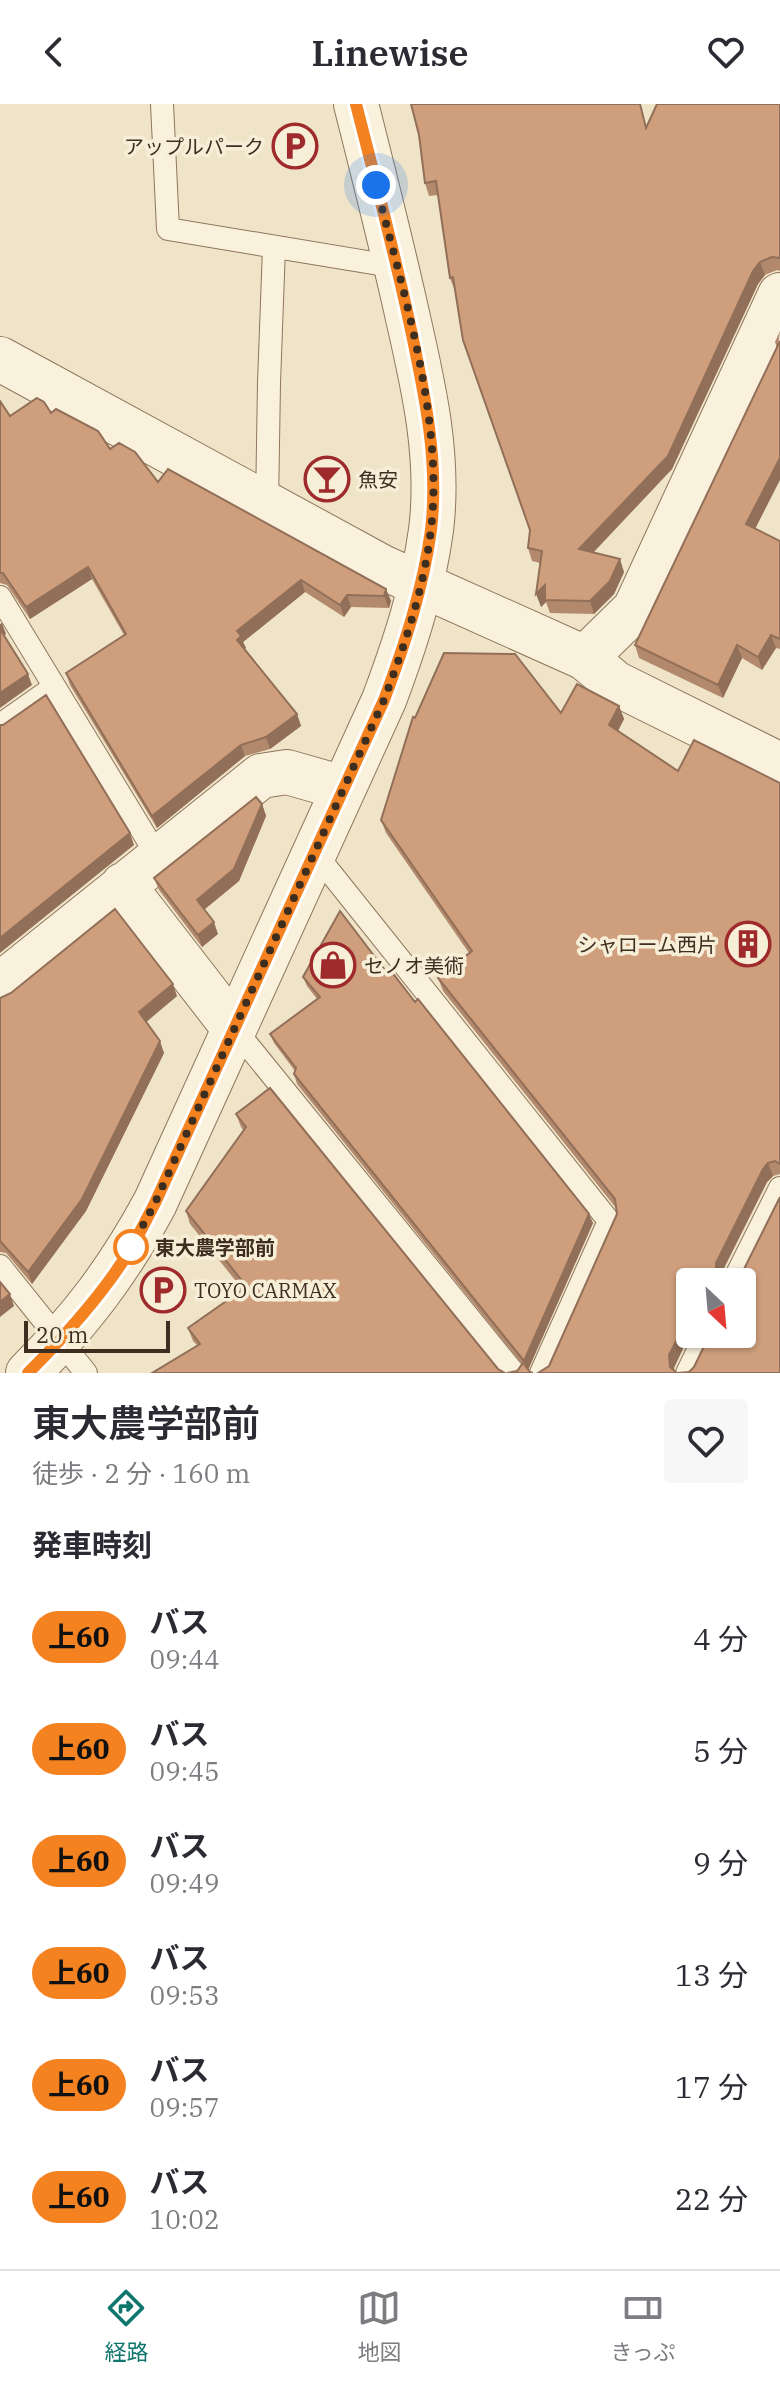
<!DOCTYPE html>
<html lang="ja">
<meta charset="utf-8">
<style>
:root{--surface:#fff;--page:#f7f7f7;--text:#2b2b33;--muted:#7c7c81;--line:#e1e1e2;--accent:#0f766e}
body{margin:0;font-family:"IBM Plex Serif","Noto Sans JP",serif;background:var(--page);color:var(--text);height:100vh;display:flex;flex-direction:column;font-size:30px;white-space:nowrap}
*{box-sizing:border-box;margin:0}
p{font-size:26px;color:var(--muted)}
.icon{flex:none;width:44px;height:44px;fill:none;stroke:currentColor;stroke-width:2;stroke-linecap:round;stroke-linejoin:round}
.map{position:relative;height:1269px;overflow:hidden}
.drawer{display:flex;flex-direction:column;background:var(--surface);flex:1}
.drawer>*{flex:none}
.badge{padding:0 16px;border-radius:26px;font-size:28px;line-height:52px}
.needle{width:52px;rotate:154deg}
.fabs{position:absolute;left:676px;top:1164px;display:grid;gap:16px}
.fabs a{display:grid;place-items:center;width:80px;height:80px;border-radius:8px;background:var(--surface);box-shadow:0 2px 6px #0004;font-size:40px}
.scale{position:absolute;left:24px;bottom:20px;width:146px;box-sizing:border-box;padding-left:8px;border:4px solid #3d2e20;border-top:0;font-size:22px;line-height:28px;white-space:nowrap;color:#3d2e20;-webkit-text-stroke:6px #f7eed8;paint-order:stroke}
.you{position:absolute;width:40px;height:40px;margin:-20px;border:6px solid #fff;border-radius:50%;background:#1a73e8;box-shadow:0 0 0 12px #1a73e833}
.map>.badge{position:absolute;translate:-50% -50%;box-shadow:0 0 0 4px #fff}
h2{padding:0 32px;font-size:30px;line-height:72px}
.round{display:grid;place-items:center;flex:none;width:84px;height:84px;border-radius:8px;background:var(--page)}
.overview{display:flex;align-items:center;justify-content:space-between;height:136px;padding:0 32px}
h1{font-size:38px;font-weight:600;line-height:60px}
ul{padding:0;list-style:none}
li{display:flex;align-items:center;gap:24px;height:112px;padding:0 32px}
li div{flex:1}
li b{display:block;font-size:30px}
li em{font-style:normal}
li .badge{min-width:88px;font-weight:700;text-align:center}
header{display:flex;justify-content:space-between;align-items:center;height:104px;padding:0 32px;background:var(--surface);font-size:36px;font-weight:600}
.menu{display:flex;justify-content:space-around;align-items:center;height:112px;border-top:2px solid var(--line);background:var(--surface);font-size:22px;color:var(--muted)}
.menu a{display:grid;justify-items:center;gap:4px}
.menu .active{color:var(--accent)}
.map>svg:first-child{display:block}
</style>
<header><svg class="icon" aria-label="back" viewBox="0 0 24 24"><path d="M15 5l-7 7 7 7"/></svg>Linewise<svg class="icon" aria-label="heart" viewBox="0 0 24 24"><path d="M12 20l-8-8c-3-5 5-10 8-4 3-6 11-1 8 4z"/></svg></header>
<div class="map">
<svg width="780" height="1269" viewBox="0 0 780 1269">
<rect width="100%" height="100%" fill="#f0e4c8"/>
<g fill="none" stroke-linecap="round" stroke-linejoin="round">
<g stroke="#8d765c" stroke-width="24">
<path id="service" d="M 162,0 L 168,125 L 397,163
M 267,401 L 269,279 L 274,143
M 0,493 L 158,753
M 0,621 L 54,583
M 314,748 L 609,1117 L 541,1269
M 233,923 L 514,1269
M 0,1162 L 86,1269
M 733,1178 L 780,1084
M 687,1269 L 706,1230"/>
</g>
<g stroke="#8d765c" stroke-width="46">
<path id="minor" d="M 0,255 L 382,463 L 585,554 L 615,579 L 780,661
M 585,554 L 635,505 L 780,191
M 123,781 L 233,923
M 0,881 L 261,672 L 287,668 L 343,684"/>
</g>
<g stroke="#8d765c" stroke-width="46">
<path id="tertiary" d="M 28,1269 C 81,1216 119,1166 155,1099 L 384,596 C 405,540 423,485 431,426 C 440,354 424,284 408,214 C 392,142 374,71 356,0"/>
</g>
<use href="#service" stroke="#faf1dc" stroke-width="22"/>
<use href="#minor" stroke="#faf1dc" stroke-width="44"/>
<use href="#tertiary" stroke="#faf1dc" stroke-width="44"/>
</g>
<path fill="#b2896c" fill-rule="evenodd" d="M 780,0 L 780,167 L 777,166 L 765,171 L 758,180 L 672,365 L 593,449 L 624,468 L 614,490 L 594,510 L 550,509 L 546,498 L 541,503 L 540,459 L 532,457 L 528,444 L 530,426 L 455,187 L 450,174 L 438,91 L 429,92 L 425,79 L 647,22 Z
M 780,227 L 755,424 L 780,437 L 780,545 L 776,544 L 762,566 L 742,554 L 723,594 L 639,554 L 635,541 L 777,244 L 775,238 Z
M 0,297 L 10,312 L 51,309 L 110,345 L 158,378 L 386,485 L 391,497 L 389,504 L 351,503 L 344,513 L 305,488 L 243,538 L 246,544 L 245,545 L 297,610 L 301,622 L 270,645 L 245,652 L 157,724 L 70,581 L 66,569 L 124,531 L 92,475 L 30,515 L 7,481 L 0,479 Z
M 619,602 L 624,615 L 618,627 L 678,667 L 780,679 L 780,1070 L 773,1072 L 767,1078 L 720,1172 L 721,1176 L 780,1269 L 538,1269 L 549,1262 L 617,1110 L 616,1104 L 443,887 L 438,874 L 469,849 L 386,729 L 381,716 L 415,614 L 561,609 ZM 690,1178 L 742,1230 L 689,1268 L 677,1269 L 674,1267 L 674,1264 Z
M 262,700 L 266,712 L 239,777 L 204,806 L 218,830 L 202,843 L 159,786 L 154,774 Z
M 388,870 L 415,898 L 593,1119 L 528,1266 L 517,1267 L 522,1260 L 297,980 L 294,970 L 295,967 L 274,939 L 270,930 L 317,895 L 307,882 L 303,873 Z
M 177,892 L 146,917 L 164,949 L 86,1107 L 32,1180 L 6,1149 L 0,1148 L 0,894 Z
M 236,1010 L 498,1265 L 197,1241 L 193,1237 L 188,1224 L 241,1187 L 239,1181 L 190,1120 L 186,1107 L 244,1027 L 241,1023 Z"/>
<path fill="#916f58" d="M 760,158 L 765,171 L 758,180 L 672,365 L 584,458 L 579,445 L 753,167 Z
M 780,354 L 780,376 L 751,433 L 746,420 Z
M 620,455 L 624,468 L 614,490 L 594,510 L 590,497 Z
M 88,463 L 92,475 L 30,515 L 26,503 Z
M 301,476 L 305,488 L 243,538 L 246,544 L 241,548 L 237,536 L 237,527 Z
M 545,481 L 546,498 L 541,503 L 536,490 Z
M 386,485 L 391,497 L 389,504 L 384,492 Z
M 347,491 L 351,503 L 344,513 L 340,501 Z
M 2,519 L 6,530 L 2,533 L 0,527 L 0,520 Z
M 771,531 L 776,544 L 762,566 L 758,553 Z
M 737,541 L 742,554 L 723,594 L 718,581 Z
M 28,570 L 32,581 L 0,604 L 0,589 Z
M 619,602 L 624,615 L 614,634 L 609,621 Z
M 297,610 L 301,622 L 270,645 L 266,633 Z
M 241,641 L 245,652 L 157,724 L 152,712 Z
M 262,700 L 266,712 L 239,777 L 201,808 L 197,796 Z
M 130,729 L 134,741 L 0,849 L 0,834 Z
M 214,818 L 218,830 L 202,843 L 198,831 Z
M 173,880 L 177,892 L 144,920 L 139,908 Z
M 160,937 L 164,949 L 86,1107 L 32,1180 L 28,1168 Z
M 768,1059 L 773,1072 L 767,1078 L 720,1172 L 721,1178 L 716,1172 L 716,1159 L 763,1065 Z
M 589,1110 L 593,1119 L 528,1266 L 524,1257 Z
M 10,1190 L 14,1202 L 0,1213 L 0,1198 Z
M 690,1210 L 690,1230 L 674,1264 L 675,1269 L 670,1263 L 669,1251 Z"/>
<path fill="#cf9f7d" stroke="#916f58" stroke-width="2" fill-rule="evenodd" d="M 411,0 L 640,0 L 646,24 L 657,0 L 780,0 L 780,154 L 772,153 L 760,158 L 753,167 L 668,352 L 579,445 L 620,455 L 610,477 L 590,497 L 545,496 L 545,481 L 536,490 L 542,447 L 528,444 L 530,426 L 463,236 L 453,173 L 450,174 L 436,77 L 425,79 L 419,31 Z
M 780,237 L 780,354 L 746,420 L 780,437 L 780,535 L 771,531 L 758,553 L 737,541 L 718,581 L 635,541 Z
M 37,294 L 44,298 L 51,309 L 56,305 L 98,327 L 110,345 L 119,339 L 135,348 L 158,378 L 168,365 L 386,485 L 384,492 L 347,491 L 340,501 L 301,476 L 237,527 L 241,532 L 237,536 L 297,610 L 266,633 L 241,641 L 152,712 L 66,569 L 126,530 L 88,463 L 26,503 L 3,469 L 0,469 L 0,297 L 10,312 Z
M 0,525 L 28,570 L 0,589 Z
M 444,549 L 515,550 L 561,609 L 577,580 L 619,602 L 609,621 L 678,667 L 694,636 L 780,679 L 780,1060 L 775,1057 L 768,1059 L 763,1065 L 716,1159 L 716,1172 L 723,1178 L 735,1177 L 741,1171 L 780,1093 L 780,1269 L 538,1269 L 549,1262 L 617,1110 L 615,1095 L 438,874 L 472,847 L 381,716 L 413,613 L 415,614 ZM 690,1178 L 742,1178 L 742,1230 L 710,1230 L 694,1263 L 689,1268 L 677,1269 L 670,1263 L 669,1251 L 690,1210 Z
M 46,591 L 130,729 L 0,834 L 0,621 L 3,621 Z
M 256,693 L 262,700 L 234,765 L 197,796 L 214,818 L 198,831 L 154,774 Z
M 115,805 L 173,880 L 139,908 L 160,937 L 82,1095 L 28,1168 L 0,1137 L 0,894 L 11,889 Z
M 340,807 L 388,870 L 391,867 L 415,898 L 418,895 L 589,1110 L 524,1257 L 294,970 L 296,964 L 270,930 L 320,893 L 303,873 Z
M 270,984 L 498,1265 L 505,1269 L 152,1269 L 200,1240 L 188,1224 L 242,1186 L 239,1181 L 243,1178 L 186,1107 L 246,1023 L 236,1010 Z
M 0,1178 L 10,1190 L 0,1198 Z
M 523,1259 L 530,1268 L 533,1269 L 507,1269 L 517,1267 Z"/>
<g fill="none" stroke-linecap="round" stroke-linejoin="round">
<g stroke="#fff" stroke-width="18">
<path id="line" d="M 28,1269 C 64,1233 101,1193 128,1149 C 138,1133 146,1116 155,1099 L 384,596 C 405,540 423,485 431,426 C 439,358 425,292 411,226 C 395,150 375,75 356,0"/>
</g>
<use href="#line" stroke="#f58220" stroke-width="12"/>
<path stroke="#3d2e20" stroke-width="8" stroke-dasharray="0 14.4" d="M 131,1143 L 127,1151 L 155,1099 L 384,596 C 405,540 424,485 431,425 C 444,317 403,187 376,81"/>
</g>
<defs>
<g id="parking-ring" transform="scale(2.3)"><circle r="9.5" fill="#f7eed8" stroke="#9e2a2b" stroke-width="1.5"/><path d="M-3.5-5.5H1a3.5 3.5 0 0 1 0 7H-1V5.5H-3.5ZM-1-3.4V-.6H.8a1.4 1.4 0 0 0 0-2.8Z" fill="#9e2a2b"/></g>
<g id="bar-ring" transform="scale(2.3)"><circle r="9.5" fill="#f7eed8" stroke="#9e2a2b" stroke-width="1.5"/><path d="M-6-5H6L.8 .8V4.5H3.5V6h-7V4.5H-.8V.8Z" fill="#9e2a2b"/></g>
<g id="building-ring" transform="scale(2.3)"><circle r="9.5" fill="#f7eed8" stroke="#9e2a2b" stroke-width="1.5"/><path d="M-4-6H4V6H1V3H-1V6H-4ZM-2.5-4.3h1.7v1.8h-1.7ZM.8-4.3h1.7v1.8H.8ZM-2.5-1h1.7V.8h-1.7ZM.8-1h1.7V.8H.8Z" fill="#9e2a2b"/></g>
<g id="shop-ring" transform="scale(2.3)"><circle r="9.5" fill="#f7eed8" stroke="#9e2a2b" stroke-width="1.5"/><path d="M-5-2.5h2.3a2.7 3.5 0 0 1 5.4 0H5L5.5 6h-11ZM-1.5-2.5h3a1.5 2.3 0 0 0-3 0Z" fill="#9e2a2b"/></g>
</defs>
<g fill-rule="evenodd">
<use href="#parking-ring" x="295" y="42"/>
<use href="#bar-ring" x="327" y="375"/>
<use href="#building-ring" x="748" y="840"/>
<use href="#shop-ring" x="333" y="861"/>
<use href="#parking-ring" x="163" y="1186"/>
</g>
<circle fill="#fff" stroke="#f58220" stroke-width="4" cx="131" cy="1143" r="16"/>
<g text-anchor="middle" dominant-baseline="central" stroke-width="7" stroke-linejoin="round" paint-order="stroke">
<g font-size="20" fill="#3d2e20" stroke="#f7eed8" text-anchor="start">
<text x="264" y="42" text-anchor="end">アップルパーク</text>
<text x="358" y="375">魚安</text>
<text x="717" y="840" text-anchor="end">シャローム西片</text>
<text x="364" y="861">セノオ美術</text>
<text x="194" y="1186">TOYO CARMAX</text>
</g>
<g font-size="20" font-weight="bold" fill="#3d2e20" stroke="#f7eed8" text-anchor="start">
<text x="155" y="1143">東大農学部前</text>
</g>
</g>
</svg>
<div class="fabs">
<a><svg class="needle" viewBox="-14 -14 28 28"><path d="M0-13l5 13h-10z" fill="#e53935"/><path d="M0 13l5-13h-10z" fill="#7c7c81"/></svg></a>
</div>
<div class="scale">20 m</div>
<div class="you" style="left:376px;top:81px"></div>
</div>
<section class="drawer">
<div class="overview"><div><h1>東大農学部前</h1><p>徒歩 · 2 分 · 160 m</p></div><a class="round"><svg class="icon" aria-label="heart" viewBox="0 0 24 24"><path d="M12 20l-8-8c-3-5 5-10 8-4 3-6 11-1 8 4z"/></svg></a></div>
<h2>発車時刻</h2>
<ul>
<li><span class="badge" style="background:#f58220;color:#111">上60</span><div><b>バス</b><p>09:44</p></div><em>4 分</em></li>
<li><span class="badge" style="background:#f58220;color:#111">上60</span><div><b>バス</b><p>09:45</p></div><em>5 分</em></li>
<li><span class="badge" style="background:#f58220;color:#111">上60</span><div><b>バス</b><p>09:49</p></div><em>9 分</em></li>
<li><span class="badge" style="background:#f58220;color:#111">上60</span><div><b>バス</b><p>09:53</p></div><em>13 分</em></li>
<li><span class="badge" style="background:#f58220;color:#111">上60</span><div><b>バス</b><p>09:57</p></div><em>17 分</em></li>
<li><span class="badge" style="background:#f58220;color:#111">上60</span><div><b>バス</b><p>10:02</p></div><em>22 分</em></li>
</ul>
</section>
<nav class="menu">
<a class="active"><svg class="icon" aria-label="directions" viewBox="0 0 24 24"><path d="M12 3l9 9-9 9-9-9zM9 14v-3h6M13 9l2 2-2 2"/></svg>経路</a>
<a><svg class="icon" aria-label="map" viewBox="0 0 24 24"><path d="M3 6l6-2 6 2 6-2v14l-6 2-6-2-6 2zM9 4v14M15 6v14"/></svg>地図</a>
<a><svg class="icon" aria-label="tickets" viewBox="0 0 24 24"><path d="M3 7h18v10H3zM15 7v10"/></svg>きっぷ</a>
</nav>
